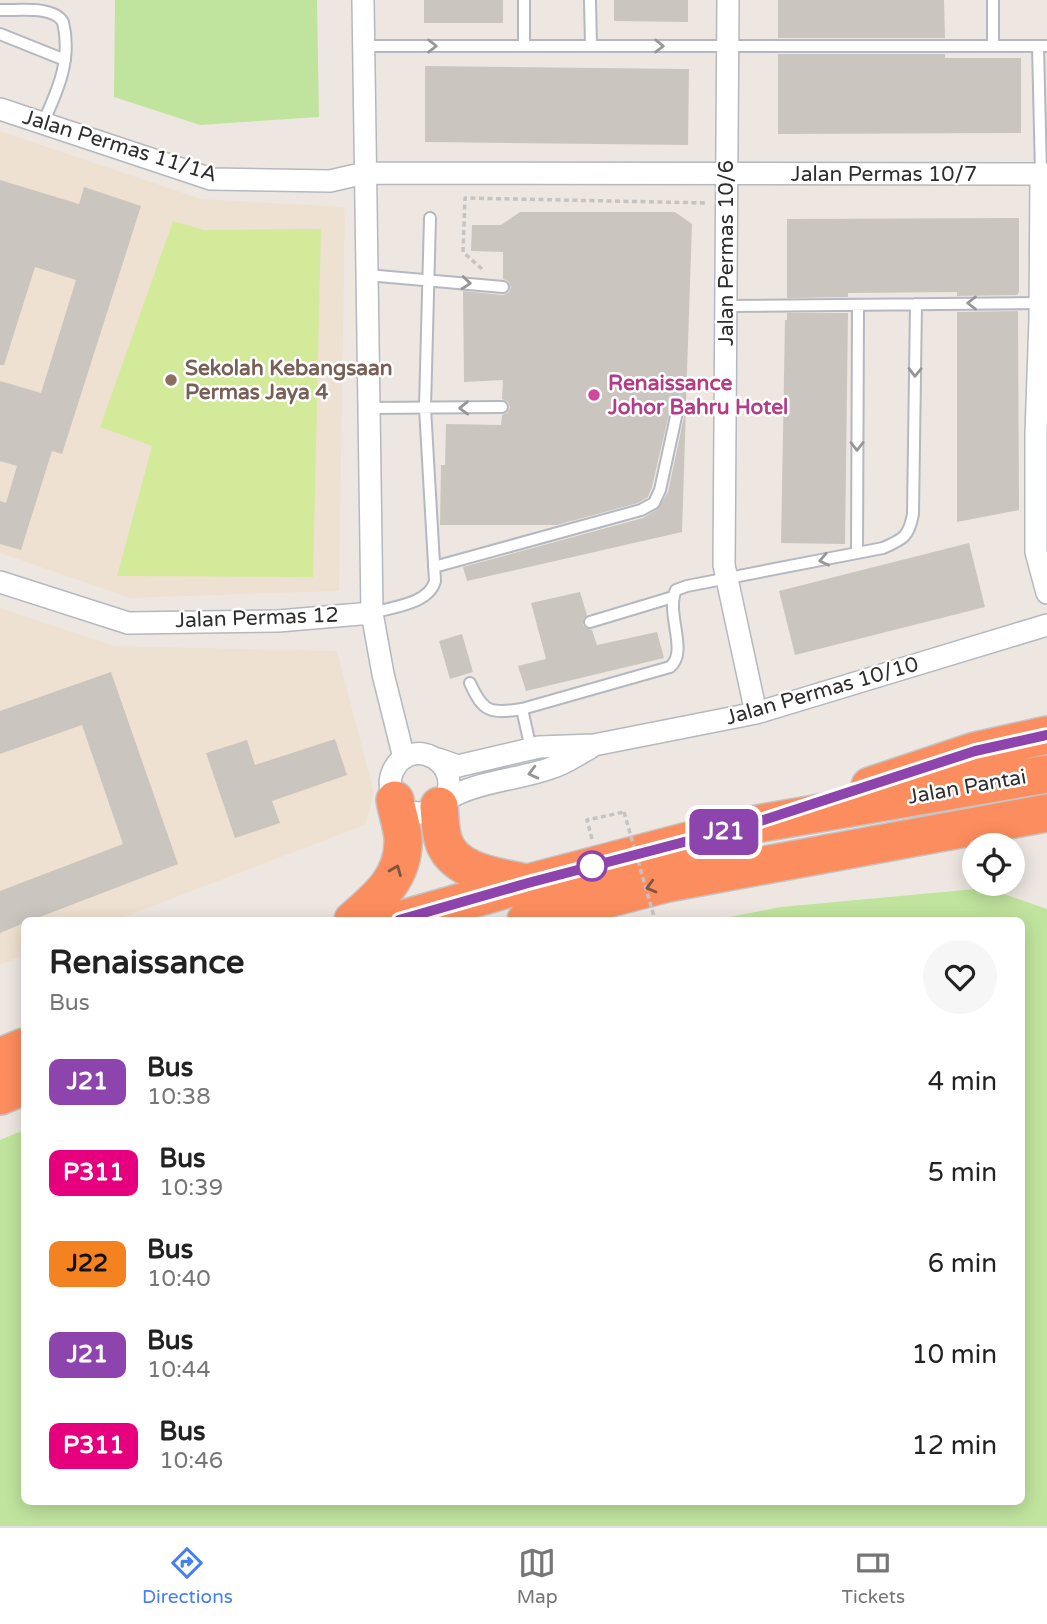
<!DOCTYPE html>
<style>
:root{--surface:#fff;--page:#f6f6f6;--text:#222;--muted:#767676;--line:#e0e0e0;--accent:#447ef8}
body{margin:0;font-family:"Varela Round",sans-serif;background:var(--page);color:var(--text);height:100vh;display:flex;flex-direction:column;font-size:26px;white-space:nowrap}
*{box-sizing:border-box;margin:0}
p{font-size:23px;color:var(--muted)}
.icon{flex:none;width:38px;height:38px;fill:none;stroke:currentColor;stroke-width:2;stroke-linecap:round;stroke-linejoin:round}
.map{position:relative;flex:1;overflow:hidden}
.side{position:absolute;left:21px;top:917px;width:1004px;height:588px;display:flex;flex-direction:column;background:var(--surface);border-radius:10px;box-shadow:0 4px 18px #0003}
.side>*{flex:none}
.badge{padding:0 14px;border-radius:10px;font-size:24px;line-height:46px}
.fabs{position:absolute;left:962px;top:833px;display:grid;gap:14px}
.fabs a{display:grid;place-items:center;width:63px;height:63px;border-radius:50%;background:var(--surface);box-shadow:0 4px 18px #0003;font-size:35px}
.map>.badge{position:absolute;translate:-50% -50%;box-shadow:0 0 0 4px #fff}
.round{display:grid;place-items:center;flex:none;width:74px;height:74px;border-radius:37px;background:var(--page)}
.head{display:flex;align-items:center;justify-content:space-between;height:119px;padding:0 28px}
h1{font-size:33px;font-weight:700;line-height:52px}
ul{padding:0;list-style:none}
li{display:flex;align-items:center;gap:21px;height:91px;padding:0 28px}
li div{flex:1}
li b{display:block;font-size:26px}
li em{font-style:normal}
li .badge{min-width:77px;font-weight:700;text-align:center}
.dock{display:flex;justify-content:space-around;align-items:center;height:98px;border-top:2px solid var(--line);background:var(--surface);font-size:19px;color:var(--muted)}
.dock a{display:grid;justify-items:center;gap:4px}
.dock .current{color:var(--accent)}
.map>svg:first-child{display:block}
</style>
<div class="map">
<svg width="1047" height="1526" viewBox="0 0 1047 1526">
<rect width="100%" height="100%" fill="#eee7e1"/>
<path fill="#efe1d1" d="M 0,131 L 201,199 L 345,207 L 339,591 L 130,598 L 0,553 Z
M 0,608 L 115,646 L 337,651 L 374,793 L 365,825 L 116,920 L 24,920 L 24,955 L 0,965 Z"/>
<path fill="#c0e49e" d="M 115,0 L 317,0 L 319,117 L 200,125 L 114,97 Z
M 986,888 L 1047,909 L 1047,1526 L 0,1526 L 0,1140 L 24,1130 L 24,1502 L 1022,1502 L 1022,920 L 715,920 L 781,907 Z"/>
<path fill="#d4ea9b" d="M 173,221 L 204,230 L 321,229 L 313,577 L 117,576 L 152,446 L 100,427 Z"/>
<path fill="#cac5bf" d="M 424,0 L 503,0 L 503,23 L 424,23 Z
M 614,0 L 688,0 L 688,22 L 614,21 Z
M 778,0 L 944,0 L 945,38 L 778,38 Z
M 778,54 L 945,54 L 945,58 L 1021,58 L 1021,133 L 778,134 Z
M 425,66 L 689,69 L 688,145 L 425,142 Z
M 0,180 L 79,204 L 84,187 L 141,206 L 62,454 L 52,451 L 21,550 L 0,544 L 0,501 L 6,503 L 17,466 L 0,461 L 0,381 L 41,393 L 76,280 L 35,267 L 4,365 L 0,365 Z
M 520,212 L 675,212 L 692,224 L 686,401 L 680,395 L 672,401 L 652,487 L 648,497 L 638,503 L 557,525 L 440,525 L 441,465 L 445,465 L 446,424 L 501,425 L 502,415 L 507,413 L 510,408 L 508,402 L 502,399 L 503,380 L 464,382 L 463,291 L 503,295 L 509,292 L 511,287 L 508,281 L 503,279 L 503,252 L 471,251 L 472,225 L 501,225 Z
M 1019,218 L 1019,292 L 1017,295 L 957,296 L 957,292 L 848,293 L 848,297 L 787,298 L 787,219 Z
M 1018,311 L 1019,510 L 957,522 L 957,312 Z
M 787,313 L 848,313 L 845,544 L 781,543 L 785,320 L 787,320 Z
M 686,407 L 682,532 L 467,581 L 463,567 L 643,518 L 658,509 L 668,492 Z
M 969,543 L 985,607 L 795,655 L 779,591 Z
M 580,592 L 587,615 L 583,620 L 583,625 L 588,629 L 592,630 L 597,645 L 657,632 L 664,658 L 526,691 L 518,666 L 546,659 L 531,603 Z
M 462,634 L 473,672 L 450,679 L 439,641 Z
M 111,672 L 178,864 L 32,920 L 24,920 L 24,923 L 0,933 L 0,891 L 123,844 L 82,725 L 0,754 L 0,711 Z
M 335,739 L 347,775 L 272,801 L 280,823 L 235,838 L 206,753 L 247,740 L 255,765 Z"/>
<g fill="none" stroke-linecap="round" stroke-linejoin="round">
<g stroke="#b4b8c0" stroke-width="14">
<path id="lane" d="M 524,0 L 524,46
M 590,0 L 591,46
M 0,10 C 17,11 53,5 63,22 C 72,59 58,90 43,123
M 0,34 L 65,60
M 363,46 L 1047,46
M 993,46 L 993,0
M 1038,46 L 1041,174
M 367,275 L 503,287
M 725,306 L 1041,303
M 369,408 L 502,407
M 857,553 L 858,305
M 434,567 L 641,510 L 654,503 L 660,490 L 679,403
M 372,613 C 392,607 429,604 435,581 L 425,408 L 430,218
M 590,622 L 673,597
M 470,683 C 483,712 490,714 522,709
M 531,749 L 522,709 L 670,667 C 689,652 665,613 676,590 L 687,586 L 883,548 C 904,539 909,536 913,514 L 916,304"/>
</g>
<g stroke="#b4b8c0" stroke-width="24">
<path id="street" d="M 363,0 L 372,613 L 383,674 L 404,758
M 728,0 L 724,565 L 756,713
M 0,109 L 211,179 L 330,181 L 365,173 L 1047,174
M 1041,174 L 1040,319 L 1036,433 L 1036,552 L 1047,593
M 0,582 L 128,623 L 278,621 L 372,613
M 438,759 L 458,766 L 539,747 L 594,745 L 756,713 L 1047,625
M 445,800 C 464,760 409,735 393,771 C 384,790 398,813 420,813 C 435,813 444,800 457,794 C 487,780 521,779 551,768 C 565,764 577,755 590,748"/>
</g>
<g stroke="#c4c4c4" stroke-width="40">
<path id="highway" d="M 870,786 L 975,751 L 1047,735
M 439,806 C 440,817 440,829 443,839 C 452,873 499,877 527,883
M 353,920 C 379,898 405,876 403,838 C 402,826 397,812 395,800
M 399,920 L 528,883 L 745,826 L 1047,774
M 526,920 L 668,883 L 1047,813
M 0,1057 L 24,1047
M 0,1096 L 24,1086"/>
</g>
<path stroke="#c4c4c4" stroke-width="3.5" stroke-dasharray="5 3.5" stroke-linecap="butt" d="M 482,269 L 463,252 L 465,198 L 707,203
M 592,839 L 587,820 L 624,812"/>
<use href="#lane" stroke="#fff" stroke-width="10"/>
<use href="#street" stroke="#fff" stroke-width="21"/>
<use href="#highway" stroke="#fc8d5e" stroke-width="37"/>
<path stroke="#c4c4c4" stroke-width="3.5" stroke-dasharray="5 3.5" stroke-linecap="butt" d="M 624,812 L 655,920"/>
</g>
<defs><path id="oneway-chevron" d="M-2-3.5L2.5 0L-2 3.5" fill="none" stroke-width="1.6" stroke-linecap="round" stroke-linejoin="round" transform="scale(1.75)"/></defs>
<g stroke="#969696">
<use href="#oneway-chevron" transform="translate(432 46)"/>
<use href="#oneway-chevron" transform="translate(659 46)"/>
<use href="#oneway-chevron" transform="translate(466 283) rotate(5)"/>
<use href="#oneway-chevron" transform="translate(972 303) rotate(180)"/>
<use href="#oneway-chevron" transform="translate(915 372) rotate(91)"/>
<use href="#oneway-chevron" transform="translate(464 408) rotate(179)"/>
<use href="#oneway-chevron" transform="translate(857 446) rotate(90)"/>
<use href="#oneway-chevron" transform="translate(824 560) rotate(168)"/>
<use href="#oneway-chevron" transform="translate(533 773) rotate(166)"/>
</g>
<g stroke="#805441">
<use href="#oneway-chevron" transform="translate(396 870) rotate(-68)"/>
<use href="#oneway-chevron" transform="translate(651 887) rotate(165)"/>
</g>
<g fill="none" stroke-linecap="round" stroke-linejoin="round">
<g stroke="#fff" stroke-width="16">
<path id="line" d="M 399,920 L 528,883 L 745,826 L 975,751 L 1047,735"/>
</g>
<use href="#line" stroke="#8e44ad" stroke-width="10"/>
</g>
<circle fill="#8d6e63" stroke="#fff" stroke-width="2.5" cx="171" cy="380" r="7"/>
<circle fill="#d1479c" stroke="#fff" stroke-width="2.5" cx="594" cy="395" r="7"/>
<circle fill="#fff" stroke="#8e44ad" stroke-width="3.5" cx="592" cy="866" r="14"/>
<g text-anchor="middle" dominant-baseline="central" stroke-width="5" stroke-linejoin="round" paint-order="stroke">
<g font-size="21" fill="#2e2e2e" stroke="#fff">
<text transform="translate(120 146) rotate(17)">Jalan Permas 11/1A</text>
<text x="884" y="174">Jalan Permas 10/7</text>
<text transform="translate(726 253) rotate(-90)">Jalan Permas 10/6</text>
<text transform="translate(257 618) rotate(-2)">Jalan Permas 12</text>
<text transform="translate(822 691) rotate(-16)">Jalan Permas 10/10</text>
<text transform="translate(967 787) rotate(-10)">Jalan Pantai</text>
</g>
<g font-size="21" font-weight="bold" fill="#785e54" stroke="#fff" text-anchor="start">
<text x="185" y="368">Sekolah Kebangsaan<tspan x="185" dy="24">Permas Jaya 4</tspan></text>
</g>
<g font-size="21" font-weight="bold" fill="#b23c85" stroke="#fff" text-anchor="start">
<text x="608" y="383">Renaissance<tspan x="608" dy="24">Johor Bahru Hotel</tspan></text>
</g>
</g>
</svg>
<div class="fabs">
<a><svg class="icon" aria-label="locate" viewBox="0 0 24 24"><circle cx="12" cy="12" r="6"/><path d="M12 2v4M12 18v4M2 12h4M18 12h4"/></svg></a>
</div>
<b class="badge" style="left:724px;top:832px;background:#8e44ad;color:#fff">J21</b>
<section class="side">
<div class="head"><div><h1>Renaissance</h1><p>Bus</p></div><a class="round"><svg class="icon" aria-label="heart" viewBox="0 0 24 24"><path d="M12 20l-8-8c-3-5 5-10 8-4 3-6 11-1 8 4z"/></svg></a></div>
<ul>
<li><span class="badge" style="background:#8e44ad;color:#fff">J21</span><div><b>Bus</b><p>10:38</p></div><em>4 min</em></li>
<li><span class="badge" style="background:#e6007e;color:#fff">P311</span><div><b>Bus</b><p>10:39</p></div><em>5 min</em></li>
<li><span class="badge" style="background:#f58220;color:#111">J22</span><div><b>Bus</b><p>10:40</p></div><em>6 min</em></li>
<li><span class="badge" style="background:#8e44ad;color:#fff">J21</span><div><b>Bus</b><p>10:44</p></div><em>10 min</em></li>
<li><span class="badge" style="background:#e6007e;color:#fff">P311</span><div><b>Bus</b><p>10:46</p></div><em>12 min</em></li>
</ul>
</section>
</div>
<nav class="dock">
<a class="current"><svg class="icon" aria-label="directions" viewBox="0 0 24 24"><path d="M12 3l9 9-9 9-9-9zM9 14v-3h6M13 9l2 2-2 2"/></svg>Directions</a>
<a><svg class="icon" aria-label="map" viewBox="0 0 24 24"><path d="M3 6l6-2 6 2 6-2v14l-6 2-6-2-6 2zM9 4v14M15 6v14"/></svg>Map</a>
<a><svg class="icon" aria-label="tickets" viewBox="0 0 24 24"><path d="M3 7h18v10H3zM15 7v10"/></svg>Tickets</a>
</nav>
